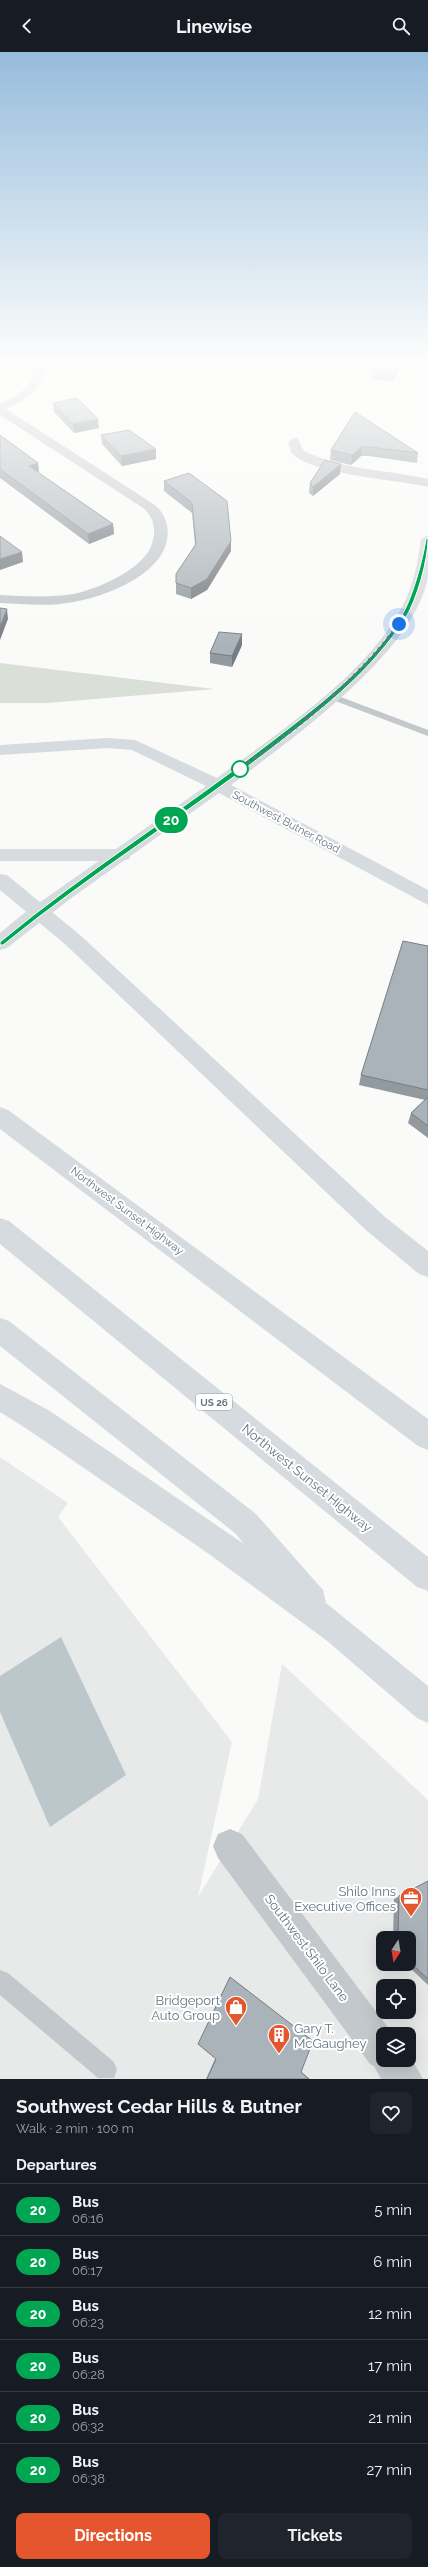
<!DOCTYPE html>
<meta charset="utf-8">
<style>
:root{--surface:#171b24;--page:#20242c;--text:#f1f3f6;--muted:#9ea1a6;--line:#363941;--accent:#e4572e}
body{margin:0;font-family:Raleway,sans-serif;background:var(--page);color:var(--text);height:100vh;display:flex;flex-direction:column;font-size:15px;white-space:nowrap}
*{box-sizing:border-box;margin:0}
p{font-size:13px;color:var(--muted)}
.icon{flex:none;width:22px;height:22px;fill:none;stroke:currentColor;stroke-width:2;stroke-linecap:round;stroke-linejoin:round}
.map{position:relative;height:2027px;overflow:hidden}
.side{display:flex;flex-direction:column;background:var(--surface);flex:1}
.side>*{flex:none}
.badge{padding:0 8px;border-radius:13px;font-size:14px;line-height:26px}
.needle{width:26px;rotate:192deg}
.fabs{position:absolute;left:376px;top:1879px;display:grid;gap:8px}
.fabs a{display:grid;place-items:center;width:40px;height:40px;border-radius:8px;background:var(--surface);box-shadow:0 4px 16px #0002;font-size:20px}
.you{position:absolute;width:20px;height:20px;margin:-10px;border:3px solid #fff;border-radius:50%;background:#1a73e8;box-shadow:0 0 0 6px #1a73e833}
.map>.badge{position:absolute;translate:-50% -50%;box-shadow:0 0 0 2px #fff}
h2{padding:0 16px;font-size:15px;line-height:36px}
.round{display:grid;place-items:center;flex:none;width:42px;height:42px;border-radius:8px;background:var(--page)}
.overview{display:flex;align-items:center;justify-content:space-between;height:68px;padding:0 16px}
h1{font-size:19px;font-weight:700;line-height:30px}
.primary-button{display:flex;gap:8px;margin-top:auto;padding:8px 16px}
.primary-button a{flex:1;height:46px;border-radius:8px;background:var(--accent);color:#fff;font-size:16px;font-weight:700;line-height:46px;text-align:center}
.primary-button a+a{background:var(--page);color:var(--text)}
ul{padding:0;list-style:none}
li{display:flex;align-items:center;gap:12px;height:52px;padding:0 16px;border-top:1px solid var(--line)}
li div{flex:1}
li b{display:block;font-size:15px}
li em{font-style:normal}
li .badge{min-width:44px;font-weight:700;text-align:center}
header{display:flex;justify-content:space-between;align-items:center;height:52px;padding:0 16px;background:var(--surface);font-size:18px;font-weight:700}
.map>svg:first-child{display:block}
</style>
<header><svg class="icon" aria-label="back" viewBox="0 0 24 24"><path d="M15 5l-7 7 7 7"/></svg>Linewise<svg class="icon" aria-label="search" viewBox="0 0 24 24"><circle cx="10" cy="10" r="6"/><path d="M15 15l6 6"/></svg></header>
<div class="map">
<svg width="428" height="2027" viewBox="0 0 428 2027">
<rect width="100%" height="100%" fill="#fafaf8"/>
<path fill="#e8e9e9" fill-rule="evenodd" d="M 0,1405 L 68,1451 L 58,1465 L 232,1690 L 198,1845 L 258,1747 L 282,1612 L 428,1748 L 428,2027 L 0,2027 ZM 383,1886 L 409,1886 L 409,1912 L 383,1912 ZM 383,1934 L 409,1934 L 409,1960 L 383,1960 ZM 383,1982 L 409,1982 L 409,2008 L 383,2008 Z"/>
<path fill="#dadfd7" d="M 0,611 L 214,637 L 47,651 L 0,651 Z"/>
<path fill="#bbc7cb" d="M 61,1585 L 126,1723 L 50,1775 L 0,1660 L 0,1624 Z"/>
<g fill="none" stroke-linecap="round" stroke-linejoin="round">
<path fill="#c3c8cc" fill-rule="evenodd" d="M 333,642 L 428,678 L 428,684 L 330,647 L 330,643 Z
M 0,1918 L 8,1921 L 114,2010 L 117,2018 L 114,2026 L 98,2026 L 0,1943 Z"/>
<path fill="#c3c8cc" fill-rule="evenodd" d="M 28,312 L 39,312 L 46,319 C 39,340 25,348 6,357 L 152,451 C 164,459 170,473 167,488 C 161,523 105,545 73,550 C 49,555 24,552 0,551 L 0,543 C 24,544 49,546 73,542 C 98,537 148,516 153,488 C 156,476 153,464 143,456 L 0,363 L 0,351 C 16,344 29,338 34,320 Z
M 294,386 L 298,387 L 303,398 C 342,419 386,417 428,427 L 428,435 C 400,428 306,422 291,400 L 288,390 Z
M 230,1777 L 242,1782 L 393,1982 L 383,1982 L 383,2008 L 409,2008 L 409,2002 L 423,2027 L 381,2027 L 374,2014 L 370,2012 L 218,1806 L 213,1794 L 218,1782 Z"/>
<path fill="#d6dbdf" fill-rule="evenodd" d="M 428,483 C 428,496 428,512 428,525 C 414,602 290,688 231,733 L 428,838 L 428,853 L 219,741 L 70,847 L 7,896 L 0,898 L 0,881 L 23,862 L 206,734 L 132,698 L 108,696 L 0,703 L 0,693 L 108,686 L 135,688 L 217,726 C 278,681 365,624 401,557 C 413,535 418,511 421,487 Z"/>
<path fill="#d6dbdf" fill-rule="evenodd" d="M 0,797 L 122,797 L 129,799 L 131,803 L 129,807 L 122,809 L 0,809 Z
M 0,822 L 7,823 L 80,883 L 385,1165 L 428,1199 L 428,1225 L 419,1222 L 367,1179 L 66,893 L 0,838 Z
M 0,1055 L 8,1058 L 428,1367 L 428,1398 L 418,1394 L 0,1077 Z
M 0,1166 L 9,1169 L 428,1505 L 428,1539 L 417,1535 L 0,1192 Z
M 0,1266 L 9,1269 L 256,1462 L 323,1538 L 326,1551 L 428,1634 L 428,1671 L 417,1666 L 326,1588 L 209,1502 L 30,1379 L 0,1360 L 0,1332 L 50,1359 L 244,1492 L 236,1482 L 0,1294 Z"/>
</g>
<path fill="#929a9f" d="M 374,312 L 399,312 L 394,329 L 371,327 L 372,318 Z
M 53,351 L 99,376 L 74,381 L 54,360 Z
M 355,360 L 418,401 L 417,411 L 369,404 L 361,404 L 351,413 L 330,408 L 331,398 Z
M 0,383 L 38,411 L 39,421 L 113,472 L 114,482 L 89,492 L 0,426 Z
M 101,383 L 156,407 L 122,414 L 102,392 Z
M 189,421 L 231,489 L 231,499 L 207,538 L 191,547 L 176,542 L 176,522 L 195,493 L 192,461 L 164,439 L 164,429 Z
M 340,422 L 313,444 L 309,441 L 310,431 Z
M 242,593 L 232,615 L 210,611 L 210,601 Z
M 428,894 L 428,1086 L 408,1071 L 411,1061 L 425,1048 L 359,1033 L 361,1023 Z
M 428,1829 L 428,1933 L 406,1912 L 409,1912 L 409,1886 L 393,1886 L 394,1847 Z
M 215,2007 L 301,2020 L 310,2027 L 206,2027 Z"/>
<path fill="#777d82" d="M 397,312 L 399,312 L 394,329 L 395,320 Z
M 98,367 L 99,376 L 74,381 L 73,372 Z
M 362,395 L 361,404 L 351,413 L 352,403 Z
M 156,397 L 156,407 L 122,414 L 121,404 Z
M 38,411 L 39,421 L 29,414 Z
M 341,412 L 340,422 L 313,444 L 313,435 Z
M 113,472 L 114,482 L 89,492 L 88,482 Z
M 231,489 L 231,499 L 207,538 L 191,547 L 191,536 Z
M 22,500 L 23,510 L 0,518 L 0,507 Z
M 7,557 L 8,567 L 0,588 L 0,575 Z
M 242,582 L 242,593 L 232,615 L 232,604 Z"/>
<path fill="#aab3b9" stroke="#777d82" d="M 374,312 L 397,312 L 395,320 L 372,318 Z
M 77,346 L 98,367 L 73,372 L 53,351 Z
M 355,360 L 418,401 L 370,395 L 362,395 L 352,403 L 331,398 Z
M 129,378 L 156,397 L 121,404 L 101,383 Z
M 0,383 L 38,411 L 29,414 L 113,472 L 88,482 L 0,417 Z
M 325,408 L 341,412 L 313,435 L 310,431 Z
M 189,421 L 227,449 L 231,489 L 207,527 L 191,536 L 176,531 L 176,522 L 196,492 L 192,451 L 164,429 Z
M 0,484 L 22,500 L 0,507 Z
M 0,556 L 7,557 L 0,575 Z
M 219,580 L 242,582 L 232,604 L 210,601 Z
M 403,889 L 428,894 L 428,1038 L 361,1023 Z
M 428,1045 L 428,1074 L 411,1061 Z
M 428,1829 L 428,1927 L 409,1909 L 409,1886 L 398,1886 L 399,1844 Z
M 230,1925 L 313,1989 L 301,2020 L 309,2027 L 207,2027 L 216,2007 L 198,1992 Z"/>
<linearGradient id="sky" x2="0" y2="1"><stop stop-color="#96bcdc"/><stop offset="0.52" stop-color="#fdfdfc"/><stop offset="1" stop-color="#fdfdfc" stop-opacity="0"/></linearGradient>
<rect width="428" height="596" fill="url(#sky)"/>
<path fill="#00a651" stroke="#fff" d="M 428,486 L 428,487 C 428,508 417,547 406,565 C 372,619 322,657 272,696 C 184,764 89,823 3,893 L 0,893 L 0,890 C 86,819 182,759 271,690 C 319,653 368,617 401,565 C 412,547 423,508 426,487 Z"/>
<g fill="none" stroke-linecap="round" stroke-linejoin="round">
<path stroke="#657683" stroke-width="4" stroke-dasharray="0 7.2" d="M 240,717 L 236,720 C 295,676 355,633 399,572"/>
</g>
<defs>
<g id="office-pin" transform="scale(1.15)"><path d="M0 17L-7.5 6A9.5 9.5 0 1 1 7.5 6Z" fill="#e4572e" stroke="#fff"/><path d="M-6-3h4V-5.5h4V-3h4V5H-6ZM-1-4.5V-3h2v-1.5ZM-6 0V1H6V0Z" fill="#fff"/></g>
<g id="shop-pin" transform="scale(1.15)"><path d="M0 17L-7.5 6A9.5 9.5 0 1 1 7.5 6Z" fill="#e4572e" stroke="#fff"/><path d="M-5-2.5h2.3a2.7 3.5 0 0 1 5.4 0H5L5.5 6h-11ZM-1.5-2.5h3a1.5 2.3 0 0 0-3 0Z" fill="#fff"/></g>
<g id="building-pin" transform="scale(1.15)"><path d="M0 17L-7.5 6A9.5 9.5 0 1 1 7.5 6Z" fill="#e4572e" stroke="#fff"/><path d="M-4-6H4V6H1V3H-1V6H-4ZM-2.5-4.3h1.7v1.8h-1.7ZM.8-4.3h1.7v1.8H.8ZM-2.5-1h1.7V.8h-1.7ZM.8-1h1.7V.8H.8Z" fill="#fff"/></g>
</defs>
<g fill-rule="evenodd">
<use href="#office-pin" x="411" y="1846"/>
<use href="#shop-pin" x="236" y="1955"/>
<use href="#building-pin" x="279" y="1983"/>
</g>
<circle fill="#fff" stroke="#00a651" stroke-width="2" cx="240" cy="717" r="8"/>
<g text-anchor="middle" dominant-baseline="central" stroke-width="4" stroke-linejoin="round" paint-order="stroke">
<rect fill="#fff" stroke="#939fa8" stroke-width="1" x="196" y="1342" width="36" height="16" rx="3"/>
<g font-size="10" font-weight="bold" fill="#657683">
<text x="214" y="1350">US 26</text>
</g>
<g font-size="11" fill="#657683" stroke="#fff">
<text transform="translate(286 770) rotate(28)">Southwest Butner Road</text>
<text transform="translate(127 1159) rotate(37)">Northwest Sunset Highway</text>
</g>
<g font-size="13" fill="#657683" stroke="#fff">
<text transform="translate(307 1426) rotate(39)">Northwest Sunset Highway</text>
<text transform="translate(307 1896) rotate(53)">Southwest Shilo Lane</text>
</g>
<g font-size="13" fill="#657683" stroke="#fff" text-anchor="end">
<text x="396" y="1839">Shilo Inns<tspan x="396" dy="15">Executive Offices</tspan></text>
<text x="220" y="1948">Bridgeport<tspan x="220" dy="15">Auto Group</tspan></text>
<text x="294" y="1976" text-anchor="start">Gary T.<tspan x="294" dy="15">McGaughey</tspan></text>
</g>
</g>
</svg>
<div class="fabs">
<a><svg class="needle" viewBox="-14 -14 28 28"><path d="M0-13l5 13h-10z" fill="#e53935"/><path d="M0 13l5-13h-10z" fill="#9ea1a6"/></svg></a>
<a><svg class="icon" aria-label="locate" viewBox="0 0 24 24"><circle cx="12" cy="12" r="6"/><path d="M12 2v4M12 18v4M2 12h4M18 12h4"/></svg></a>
<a><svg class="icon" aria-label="layers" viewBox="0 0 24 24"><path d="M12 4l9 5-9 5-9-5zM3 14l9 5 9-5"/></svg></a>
</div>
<div class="you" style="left:399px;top:572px"></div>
<b class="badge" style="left:171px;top:768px;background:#00a651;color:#fff">20</b>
</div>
<section class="side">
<div class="overview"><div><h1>Southwest Cedar Hills &amp; Butner</h1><p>Walk · 2 min · 100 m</p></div><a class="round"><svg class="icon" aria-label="heart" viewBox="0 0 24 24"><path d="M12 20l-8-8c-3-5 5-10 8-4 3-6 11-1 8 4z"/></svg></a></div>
<h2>Departures</h2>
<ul>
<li><span class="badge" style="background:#00a651;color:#fff">20</span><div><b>Bus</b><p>06:16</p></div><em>5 min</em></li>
<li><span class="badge" style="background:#00a651;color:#fff">20</span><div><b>Bus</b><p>06:17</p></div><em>6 min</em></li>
<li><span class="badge" style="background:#00a651;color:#fff">20</span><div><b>Bus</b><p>06:23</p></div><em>12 min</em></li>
<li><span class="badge" style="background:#00a651;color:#fff">20</span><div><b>Bus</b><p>06:28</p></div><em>17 min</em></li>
<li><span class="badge" style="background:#00a651;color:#fff">20</span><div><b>Bus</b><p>06:32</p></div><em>21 min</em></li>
<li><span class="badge" style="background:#00a651;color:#fff">20</span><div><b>Bus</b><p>06:38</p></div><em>27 min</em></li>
</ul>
<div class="primary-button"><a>Directions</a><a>Tickets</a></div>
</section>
